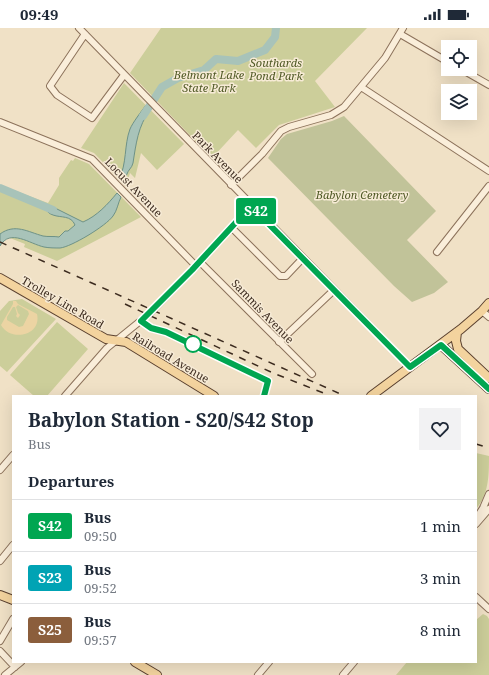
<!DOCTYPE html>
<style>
:root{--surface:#fff;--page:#f2f2f3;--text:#1f2937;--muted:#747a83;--line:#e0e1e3}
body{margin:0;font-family:"Noto Serif",serif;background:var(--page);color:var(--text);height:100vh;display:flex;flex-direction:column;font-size:15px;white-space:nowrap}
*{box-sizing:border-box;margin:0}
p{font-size:13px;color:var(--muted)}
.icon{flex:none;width:22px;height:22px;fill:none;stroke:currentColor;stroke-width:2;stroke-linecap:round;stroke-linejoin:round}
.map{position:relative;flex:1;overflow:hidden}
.drawer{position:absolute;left:12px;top:367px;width:465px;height:268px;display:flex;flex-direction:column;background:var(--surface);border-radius:0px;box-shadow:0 4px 16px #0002}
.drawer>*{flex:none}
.badge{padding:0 8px;border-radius:3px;font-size:14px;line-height:26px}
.controls{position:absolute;left:441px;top:12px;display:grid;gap:8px}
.controls a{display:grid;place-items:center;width:36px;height:36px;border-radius:0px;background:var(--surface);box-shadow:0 4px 16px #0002;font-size:20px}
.map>.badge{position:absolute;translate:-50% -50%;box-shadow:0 0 0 2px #fff}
h2{padding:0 16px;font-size:15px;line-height:36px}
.round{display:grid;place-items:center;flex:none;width:42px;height:42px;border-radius:0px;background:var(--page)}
.summary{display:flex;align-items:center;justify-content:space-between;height:68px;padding:0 16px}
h1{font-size:19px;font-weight:700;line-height:30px}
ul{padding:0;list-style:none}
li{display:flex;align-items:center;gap:12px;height:52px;padding:0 16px;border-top:1px solid var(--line)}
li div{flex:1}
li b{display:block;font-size:15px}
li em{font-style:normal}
li .badge{min-width:44px;font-weight:700;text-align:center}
.status{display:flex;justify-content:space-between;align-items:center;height:28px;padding:0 20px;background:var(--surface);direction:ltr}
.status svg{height:11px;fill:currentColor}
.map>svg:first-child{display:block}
</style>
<div class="status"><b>09:49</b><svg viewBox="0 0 49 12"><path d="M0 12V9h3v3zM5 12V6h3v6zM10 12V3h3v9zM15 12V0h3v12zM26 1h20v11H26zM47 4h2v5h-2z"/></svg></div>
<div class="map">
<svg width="489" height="647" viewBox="0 0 489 647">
<rect width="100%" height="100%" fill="#f0e1c6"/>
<path fill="#ccce9a" d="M 161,0 L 367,0 L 315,53 L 335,79 L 279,97 L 256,120 L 238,102 L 212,130 L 214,126 L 211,129 L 130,45 Z
M 124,55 L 184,116 L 157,142 L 141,125 L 135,150 L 130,145 L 126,158 L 94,125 L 81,120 Z
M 75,130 L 89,136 L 141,189 L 57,233 L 24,219 L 25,216 L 0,206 L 0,157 L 48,175 L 59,157 L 59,150 L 71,132 L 73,133 Z
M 22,271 L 56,291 L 7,344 L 0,338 L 0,283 L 9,273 Z
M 57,294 L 88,321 L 47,368 L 34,368 L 10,347 Z
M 476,425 L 489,428 C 489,447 489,466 476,481 Z
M 483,586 L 487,588 L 489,591 L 489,647 L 396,647 L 407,634 L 476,634 L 476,592 Z"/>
<path fill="#ecd4a3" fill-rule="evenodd" d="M 13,273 L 16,273 L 18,276 L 37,286 C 42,308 10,314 1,297 L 13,276 ZM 18,277 L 28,283 L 29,286 L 23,298 L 19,299 L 7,292 L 7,289 L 13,279 L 15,279 L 17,286 L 16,288 L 18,290 L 20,287 L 18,285 L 16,279 Z"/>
<path fill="#c1c399" d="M 344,88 L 436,183 L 407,212 L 448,254 L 434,265 L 412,274 L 394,258 L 268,130 L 281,111 L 287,106 L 332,93 Z"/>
<path fill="#a8c3b9" stroke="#6e9287" d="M 146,77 L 150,82 C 138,98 136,116 133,135 C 132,140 128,142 127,146 C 125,149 125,152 124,155 L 119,151 C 127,136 124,117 130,101 C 133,94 141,84 146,77 Z
M 117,165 L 121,169 C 118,175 117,183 113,188 C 106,198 71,219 60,220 C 55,220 49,220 44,219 C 30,216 10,200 0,218 L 0,206 C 15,195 28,204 43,208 C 48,209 54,208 59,209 L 65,203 L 68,203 L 75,197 C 71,187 61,190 53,187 C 49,186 46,182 43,179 L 57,181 L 83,194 C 97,188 108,176 117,165 Z"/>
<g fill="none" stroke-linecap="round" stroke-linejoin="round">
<path stroke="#a8c3b9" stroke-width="8" d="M 143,88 L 162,59 L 178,50 L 204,42 L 216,31 L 238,33 L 265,22 L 275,9 L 276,0
M 0,160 L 53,182"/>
<g stroke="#8c725b" stroke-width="8">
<path id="minor" d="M 79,0 L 410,339
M 85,6 L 50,58 L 57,67 L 92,90 L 124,47
M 400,6 L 448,34
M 461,41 L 489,57
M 361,59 L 489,143
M 0,94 L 92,131 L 196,238
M 231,157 L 262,126 L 281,103 L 289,99 L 331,87 L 344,79 L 385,30 L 403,0
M 232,200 L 280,248 L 286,248 L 303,230
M 437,224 L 489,158
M 200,234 L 312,346
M 482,283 L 489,289
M 279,314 L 334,262
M 65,368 L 107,320 L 149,286 L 196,238 L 251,178
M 0,442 L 13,427
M 476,491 L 483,480 L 489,466
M 476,496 L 489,481
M 0,533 L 13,517
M 476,569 L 489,581
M 0,613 L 13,591
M 0,623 L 15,639
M 5,647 L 21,634
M 258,647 L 269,634
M 343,647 L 354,634"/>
</g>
<g stroke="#5a402f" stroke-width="10">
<path id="major" d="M 0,250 L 106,311 L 126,314 L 214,368
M 457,304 L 456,313 L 458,321 L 489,350
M 441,317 L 489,361
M 371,368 L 461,301 L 482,283 L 489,275
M 0,567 L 13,572
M 135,634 L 157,647"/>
</g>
<use href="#minor" stroke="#faeeda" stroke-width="6"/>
<use href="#major" stroke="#f3d39e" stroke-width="8"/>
<path stroke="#3c2b1f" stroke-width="1.5" stroke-dasharray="7 7" stroke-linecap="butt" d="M 0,214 L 345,368
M 125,276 L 273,345 L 326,366
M 476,416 L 489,420"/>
</g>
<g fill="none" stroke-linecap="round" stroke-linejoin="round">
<g stroke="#fff" stroke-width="9">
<path id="line" d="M 264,368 L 268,353 L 166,304 L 151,300 L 141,293 L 192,242 L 251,178 L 410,339 L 441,317 L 489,361"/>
</g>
<use href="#line" stroke="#00a651" stroke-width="6"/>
</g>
<circle fill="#fff" stroke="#00a651" stroke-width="2" cx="193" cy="316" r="8"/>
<g text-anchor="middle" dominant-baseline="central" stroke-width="3" stroke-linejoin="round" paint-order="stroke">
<g font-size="11" font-style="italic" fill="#4f5925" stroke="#f7ebd6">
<text x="276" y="34">Southards<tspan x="276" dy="13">Pond Park</tspan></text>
<text x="209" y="46">Belmont Lake<tspan x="209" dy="13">State Park</tspan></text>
<text x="362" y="166">Babylon Cemetery</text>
</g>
<g font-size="11" fill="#3c2b1f" stroke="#f7ebd6">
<text transform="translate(218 129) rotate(46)">Park Avenue</text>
<text transform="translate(134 159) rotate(46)">Locust Avenue</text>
<text transform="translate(63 274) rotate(30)">Trolley Line Road</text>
<text transform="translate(263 283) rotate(46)">Sammis Avenue</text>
<text transform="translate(171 329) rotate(31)">Railroad Avenue</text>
</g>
</g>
</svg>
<div class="controls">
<a><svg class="icon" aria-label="locate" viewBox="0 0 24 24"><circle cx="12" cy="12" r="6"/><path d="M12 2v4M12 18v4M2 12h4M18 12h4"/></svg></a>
<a><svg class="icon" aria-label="layers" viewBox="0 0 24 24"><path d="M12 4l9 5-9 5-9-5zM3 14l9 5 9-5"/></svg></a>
</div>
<b class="badge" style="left:256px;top:183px;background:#00a651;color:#fff">S42</b>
<section class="drawer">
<div class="summary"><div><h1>Babylon Station - S20/S42 Stop</h1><p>Bus</p></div><a class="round"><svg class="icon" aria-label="heart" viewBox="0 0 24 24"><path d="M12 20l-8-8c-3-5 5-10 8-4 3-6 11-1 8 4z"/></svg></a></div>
<h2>Departures</h2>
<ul>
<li><span class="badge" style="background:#00a651;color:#fff">S42</span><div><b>Bus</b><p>09:50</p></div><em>1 min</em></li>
<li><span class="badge" style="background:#00a3b4;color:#fff">S23</span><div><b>Bus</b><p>09:52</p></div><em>3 min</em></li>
<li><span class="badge" style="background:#8b5e3c;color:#fff">S25</span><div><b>Bus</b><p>09:57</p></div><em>8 min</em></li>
</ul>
</section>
</div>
